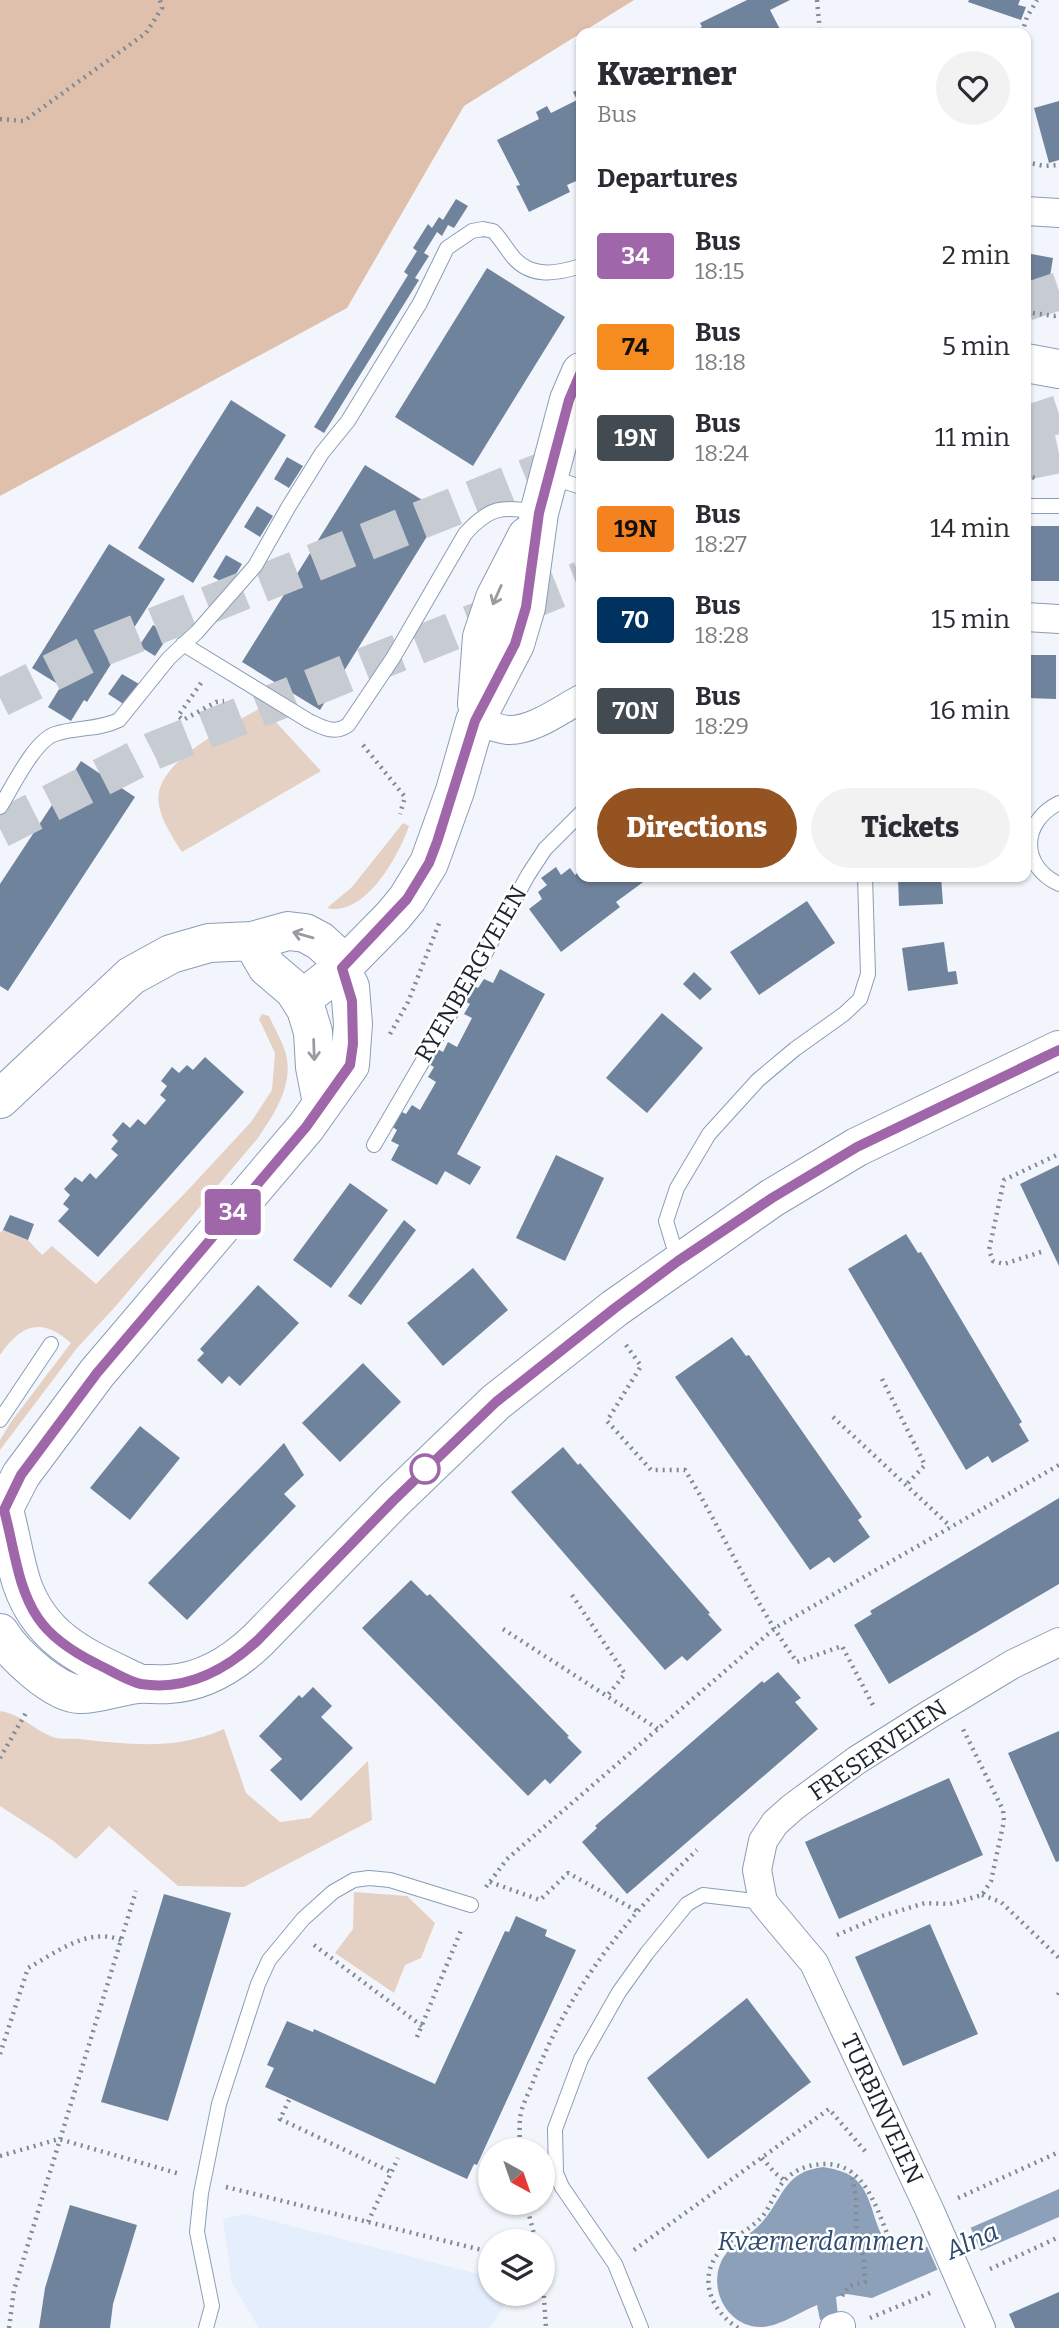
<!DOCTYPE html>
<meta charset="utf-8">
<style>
:root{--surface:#fff;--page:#f2f2f3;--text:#2b2b33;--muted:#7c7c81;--accent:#965322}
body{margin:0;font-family:Bitter,serif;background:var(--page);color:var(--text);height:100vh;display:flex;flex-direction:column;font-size:26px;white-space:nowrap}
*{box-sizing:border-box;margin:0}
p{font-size:23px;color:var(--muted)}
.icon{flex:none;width:38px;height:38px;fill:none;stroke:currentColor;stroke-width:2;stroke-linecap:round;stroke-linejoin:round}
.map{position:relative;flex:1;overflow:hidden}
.side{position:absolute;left:576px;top:28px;width:455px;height:854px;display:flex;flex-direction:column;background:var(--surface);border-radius:14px;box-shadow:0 2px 5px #0004}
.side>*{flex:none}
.badge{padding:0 14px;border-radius:5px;font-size:24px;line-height:46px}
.needle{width:46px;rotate:140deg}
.tools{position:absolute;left:478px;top:2138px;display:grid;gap:14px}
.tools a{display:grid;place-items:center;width:77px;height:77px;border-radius:50%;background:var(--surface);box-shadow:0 2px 5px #0004;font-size:35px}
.map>.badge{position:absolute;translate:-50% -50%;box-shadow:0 0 0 4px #fff}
h2{padding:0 21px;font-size:26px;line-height:63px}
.round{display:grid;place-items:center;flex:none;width:74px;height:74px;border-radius:37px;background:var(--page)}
.headline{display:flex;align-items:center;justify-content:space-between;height:119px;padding:0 21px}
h1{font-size:33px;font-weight:800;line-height:52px}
.button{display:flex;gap:14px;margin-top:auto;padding:14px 21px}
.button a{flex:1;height:80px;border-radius:42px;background:var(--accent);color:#fff;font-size:28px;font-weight:800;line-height:80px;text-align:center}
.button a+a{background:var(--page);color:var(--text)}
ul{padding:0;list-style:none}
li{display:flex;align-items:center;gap:21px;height:91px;padding:0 21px}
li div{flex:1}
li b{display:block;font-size:26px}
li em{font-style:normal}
li .badge{min-width:77px;font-weight:700;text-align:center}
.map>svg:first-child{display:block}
</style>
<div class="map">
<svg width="1059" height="2328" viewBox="0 0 1059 2328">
<rect width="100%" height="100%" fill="#f2f6fc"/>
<path fill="#e4eefc" d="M 245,2214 L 490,2277 L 490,2294 L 513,2294 L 489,2328 L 259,2328 L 232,2283 L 223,2219 Z"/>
<path fill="#e5d0c4" d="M 262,707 L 321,771 L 182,852 C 172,836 155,812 159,792 C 166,756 233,724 262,707 Z
M 403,823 L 409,826 C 399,855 366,917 327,908 L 352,887 Z
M 262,1014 L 269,1016 C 274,1027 281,1039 285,1051 C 295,1083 275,1113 258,1138 L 115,1307 L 77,1348 L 0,1450 L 0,1440 L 11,1422 L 71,1343 C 42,1317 21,1324 0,1355 L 0,1233 L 3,1230 L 28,1240 L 42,1255 L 52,1246 L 96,1284 L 187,1191 L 251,1122 L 272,1090 L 275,1053 L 259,1019 Z
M 0,1711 C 21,1714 34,1730 53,1737 C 61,1740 72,1738 80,1739 C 130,1745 177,1750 224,1729 L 246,1793 L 280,1822 L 310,1818 L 368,1761 L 372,1820 L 244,1887 L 178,1886 L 109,1826 L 76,1859 L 52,1840 L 0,1806 Z
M 354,1892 L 407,1896 L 435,1923 L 421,1958 L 405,1965 L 394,1993 L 335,1953 L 353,1929 Z"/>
<path fill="#dfc0ad" d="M 0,0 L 634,0 L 464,106 L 347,308 L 0,496 Z"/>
<path fill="#8da0ba" d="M 823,2167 C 834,2169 845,2171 854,2178 C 883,2202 867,2259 920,2250 L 1059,2189 L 1059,2217 L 872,2298 L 847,2294 L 836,2297 L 838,2316 L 820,2320 L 817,2305 C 800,2312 780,2326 762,2327 C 729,2328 708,2291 721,2262 C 729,2244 751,2236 763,2221 C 785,2195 784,2172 823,2167 Z"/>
<path fill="#f2f6fc" d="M 969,2224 L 982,2254 L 939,2273 L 926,2244 Z"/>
<path fill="#70839c" d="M 747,0 L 790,0 L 770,10 L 782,33 L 690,33 L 702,27 L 700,23 Z
M 969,0 L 1020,0 L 1018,5 L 1026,7 L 1021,20 L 968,2 Z
M 581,88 L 581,179 L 567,185 L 570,192 L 529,212 L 516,186 L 520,185 L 497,140 L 539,119 L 536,112 L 547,106 L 551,113 L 577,100 L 573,92 Z
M 1059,101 L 1059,160 L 1049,163 L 1034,108 Z
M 456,199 L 468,206 L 454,228 L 448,225 L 442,236 L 437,232 L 424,253 L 429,256 L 415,278 L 419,280 L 324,433 L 314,427 L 408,275 L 404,272 L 417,251 L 413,248 L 428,224 L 432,228 L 439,217 L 443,220 Z
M 1026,253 L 1053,258 L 1045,307 L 1033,304 L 1031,312 L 1026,311 Z
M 487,268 L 565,317 L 473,466 L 395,417 Z
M 231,400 L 286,435 L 193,583 L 138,548 Z
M 287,457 L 303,466 L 289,488 L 274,479 Z
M 365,465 L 442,512 L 320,710 L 242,662 Z
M 257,506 L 273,516 L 260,537 L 244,527 Z
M 1026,526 L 1059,526 L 1059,581 L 1026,581 Z
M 109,544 L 165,579 L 87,702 L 84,700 L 71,721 L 48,707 L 61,686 L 32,668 Z
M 226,555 L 242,564 L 229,586 L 213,577 Z
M 168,601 L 184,611 L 177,621 L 161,611 Z
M 153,625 L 169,635 L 155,656 L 139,646 Z
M 1026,655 L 1056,655 L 1056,699 L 1026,698 Z
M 122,674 L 139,684 L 125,705 L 108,694 Z
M 81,761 L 135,797 L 8,991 L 0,986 L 0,884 Z
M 556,867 L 561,875 L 570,868 L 575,875 L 581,870 L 581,877 L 650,877 L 616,902 L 620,907 L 561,952 L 529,909 L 542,899 L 538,892 L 547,885 L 541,878 Z
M 898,877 L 941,877 L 943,904 L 899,906 Z
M 807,901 L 835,943 L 759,995 L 730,952 Z
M 944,942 L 948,972 L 956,971 L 958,984 L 908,991 L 902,948 Z
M 500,969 L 545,994 L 457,1154 L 481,1167 L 470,1185 L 445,1171 L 437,1185 L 391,1160 L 399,1145 L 391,1141 L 397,1130 L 391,1126 L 400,1111 L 406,1114 L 412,1105 L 420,1110 L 436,1082 L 428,1077 L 434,1067 L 427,1063 L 436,1048 L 443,1052 L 448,1042 L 457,1047 L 472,1018 L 464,1014 L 470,1004 L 463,1000 L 472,985 L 478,988 L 484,979 L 493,983 Z
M 694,972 L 712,989 L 700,1000 L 683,984 Z
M 662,1013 L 703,1048 L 647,1113 L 606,1078 Z
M 205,1057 L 244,1092 L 98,1257 L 58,1221 L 69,1209 L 63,1204 L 70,1195 L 64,1189 L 75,1177 L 82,1182 L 90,1173 L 96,1179 L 118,1155 L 111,1149 L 118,1141 L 112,1135 L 117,1129 L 123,1122 L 130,1128 L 138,1119 L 145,1125 L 166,1100 L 160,1095 L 167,1086 L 161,1081 L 172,1067 L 179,1073 L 187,1065 L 193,1070 Z
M 556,1155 L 604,1178 L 565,1261 L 516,1238 Z
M 1059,1165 L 1059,1266 L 1020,1184 Z
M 350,1183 L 388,1210 L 331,1288 L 293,1260 Z
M 10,1215 L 34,1224 L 28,1240 L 3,1230 Z
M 404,1220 L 416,1230 L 361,1305 L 348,1296 Z
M 906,1234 L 918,1253 L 921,1252 L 1022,1422 L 1019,1424 L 1029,1441 L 992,1463 L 988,1456 L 966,1470 L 848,1269 Z
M 473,1268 L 508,1310 L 443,1366 L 407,1323 Z
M 258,1285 L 299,1323 L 240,1386 L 229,1376 L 222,1384 L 197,1360 L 204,1353 L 200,1349 Z
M 732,1337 L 746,1356 L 749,1355 L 862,1517 L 858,1520 L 870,1537 L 834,1563 L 829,1557 L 810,1570 L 675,1377 Z
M 363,1363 L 401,1402 L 340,1462 L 302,1423 Z
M 140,1426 L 180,1458 L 130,1520 L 90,1488 Z
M 284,1443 L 304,1475 L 284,1494 L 296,1506 L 187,1620 L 148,1583 Z
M 563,1447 L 578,1465 L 580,1463 L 710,1613 L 708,1614 L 722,1630 L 687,1661 L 682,1656 L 665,1670 L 511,1492 Z
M 1059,1498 L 1059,1584 L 889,1684 L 854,1625 L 872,1614 L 870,1611 Z
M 411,1580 L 427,1596 L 430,1594 L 569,1736 L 567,1737 L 582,1752 L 550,1784 L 545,1779 L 528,1796 L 362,1628 Z
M 778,1672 L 801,1698 L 795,1702 L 818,1729 L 627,1894 L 582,1842 L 597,1828 L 595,1826 L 762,1681 L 764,1683 Z
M 313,1687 L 332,1706 L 321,1717 L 353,1748 L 301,1801 L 270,1770 L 282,1759 L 259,1736 L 299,1695 L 302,1698 Z
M 1059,1731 L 1059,1861 L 1056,1862 L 1008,1753 Z
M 949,1778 L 983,1855 L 839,1919 L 805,1842 Z
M 164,1894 L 231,1913 L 168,2121 L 101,2102 Z
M 516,1916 L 547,1930 L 545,1936 L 576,1950 L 477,2165 L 474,2164 L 467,2179 L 265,2087 L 274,2068 L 267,2065 L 287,2021 L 313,2032 L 314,2029 L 435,2084 L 505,1931 L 509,1932 Z
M 930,1924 L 978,2034 L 903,2066 L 855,1957 Z
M 747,1998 L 811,2082 L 708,2159 L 647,2078 Z
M 70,2205 L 137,2225 L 113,2304 L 110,2328 L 39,2328 L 45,2288 Z
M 1059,2292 L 1059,2328 L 1015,2328 L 1009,2314 Z"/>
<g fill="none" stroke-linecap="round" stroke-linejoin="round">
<path stroke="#c7ccd3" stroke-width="38" stroke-dasharray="38 19" stroke-linecap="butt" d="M 1026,302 L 1059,291
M 1026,425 L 1059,414
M 1026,461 L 1059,454
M 0,698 L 103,647 L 581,456
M 0,829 L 153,751 L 581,580"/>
<g stroke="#8a9db7" stroke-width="16">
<path id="lane" d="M 550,477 L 581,487
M 1026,506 L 1059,506
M 183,644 L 309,721 C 322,727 334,735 348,725 L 393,658 L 465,534 C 491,505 502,507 538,512
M 1059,803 C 1021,822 1020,866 1059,884
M 0,807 C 12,788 34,741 55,734 C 76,727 99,730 119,720 L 169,658 L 197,632 L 255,566 L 289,506 L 322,453 L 348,421 L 420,303 L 447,248 L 472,231 L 483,229 L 493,231 C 500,238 504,245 510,253 C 528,279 556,274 581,266
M 374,1145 L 481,961 L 528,875 L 545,849 L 581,813
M 678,1261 L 666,1221 L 677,1188 L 709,1134 L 758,1080 L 795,1049 L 844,1014 L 860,999 L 868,974 L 865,877
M 0,1420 L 51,1344
M 206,2328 L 212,2306 L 197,2232 L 201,2193 L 219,2104 L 258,1984 L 269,1960 L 303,1919 L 333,1892 L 354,1880 L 369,1878 L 390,1880 L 471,1905
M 641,2328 L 615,2264 L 562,2187 L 556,2173 L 555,2129 L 581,2059 L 619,1992 L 647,1953 L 687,1904 L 703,1895 L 763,1902"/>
</g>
<g stroke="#8a9db7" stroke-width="30">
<path id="street" d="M 1026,211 L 1059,213
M 1026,617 L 1059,619
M 475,721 C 486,724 498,729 508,730 C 533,731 560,710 581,699
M 834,2328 L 841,2326
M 981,2328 L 930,2211 L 814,1963 L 763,1902 L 757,1870 L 763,1841 L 775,1823 L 793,1807 L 857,1760 L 930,1714 L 1013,1664 L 1059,1642"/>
</g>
<g stroke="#8a9db7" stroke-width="40">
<path id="secondary" d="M 1026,363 L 1059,369
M 477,704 L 482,637 L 495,598 L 527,536
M 252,941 L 267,967 L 294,990 L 306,1009 L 313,1032 L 315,1067 L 322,1103
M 301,1000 L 342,968 L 393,916 L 407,899 L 429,863 L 455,791 L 475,721 L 515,644 L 526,607 L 539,513 L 569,400 L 581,372
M 0,1099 L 131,976 L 171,954 L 209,943 L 252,941 L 288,931 L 305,933 L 320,941 L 333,953 L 350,987 L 353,1024 L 350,1065 L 306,1127 L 97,1373 L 21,1475 L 0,1516
M 4,1510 C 11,1535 14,1560 22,1584 C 42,1642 88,1659 138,1683
M 0,1633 C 12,1653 54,1693 79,1694 C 97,1695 118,1686 137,1684 C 147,1683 158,1685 169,1684 C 204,1682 233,1664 258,1640 L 393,1501 L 496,1402 L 615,1308 L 772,1198 L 857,1147 L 1059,1050"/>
</g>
<path stroke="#838991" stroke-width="4.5" stroke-dasharray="2 5" stroke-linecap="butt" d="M 817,0 L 820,33
M 1022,33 L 1027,17 L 1037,0
M 0,119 L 24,121 L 146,33 L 162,8 L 160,0
M 1026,162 L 1044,166 L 1059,165
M 1026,312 L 1054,316 L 1059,315
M 1026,475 L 1038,479
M 201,683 L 178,716 L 183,720 L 216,702 L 224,701
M 363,745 L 405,797 L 400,814
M 390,1034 L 408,1002 L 440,921
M 1041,1252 L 1004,1264 L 993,1261 L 989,1250 L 1004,1180 L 1059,1154
M 626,1345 L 641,1366 L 607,1421 L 651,1470 L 685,1470 C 724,1533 753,1602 797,1662 L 842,1646 L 875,1709
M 882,1379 L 925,1465 L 906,1485
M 833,1417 L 951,1527
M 572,1595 L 625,1674 L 607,1696
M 503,1629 L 658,1729
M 0,1758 L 27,1711
M 490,1882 L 540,1900 L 568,1873 L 637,1911
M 486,1887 L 507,1859 L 775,1628 L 1059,1465
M 982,1895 L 1001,1902 L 1059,1958
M 837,1935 L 882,1916 L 925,1903 L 950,1904 L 982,1895 L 991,1881 L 1004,1821 L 1003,1810 L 963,1729
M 314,1945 L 422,2026
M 1058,1995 L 1059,1993
M 417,2037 L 462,1928
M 0,2054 L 28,1968 C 57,1952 88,1927 121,1940
M 289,2100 L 280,2119 L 391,2172
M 520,2151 C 520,2140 519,2129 520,2119 C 521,2106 530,2091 534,2079 C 569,1989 628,1915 697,1850
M 0,2156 L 59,2139 L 180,2174
M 762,2158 L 774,2172 L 785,2181
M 226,2187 L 490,2252
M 958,2198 L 1059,2152
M 526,2203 L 536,2242
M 368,2222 L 398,2158
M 634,2250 L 829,2109 L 865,2151
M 542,2268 L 546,2328
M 990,2269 L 1059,2237
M 842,2296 L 849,2286 L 865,2282 L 864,2257 L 857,2241 L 856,2197 L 851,2172
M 870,2318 L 930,2293
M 9,2328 L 14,2290 L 136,1891
M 738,2328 C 711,2311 697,2278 720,2251 C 733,2236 753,2229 765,2213 C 773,2201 777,2186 788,2177 C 798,2168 810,2165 823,2164 C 866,2162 877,2211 891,2243 L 909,2237"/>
<use href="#lane" stroke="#fff" stroke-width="14"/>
<use href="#street" stroke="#fff" stroke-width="28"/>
<use href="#secondary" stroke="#fff" stroke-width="38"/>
</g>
<defs><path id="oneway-shaft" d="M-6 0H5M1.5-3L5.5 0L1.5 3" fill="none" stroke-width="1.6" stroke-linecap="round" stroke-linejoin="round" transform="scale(1.75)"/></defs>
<g stroke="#989ca0">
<use href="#oneway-shaft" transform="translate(497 595) rotate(114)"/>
<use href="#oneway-shaft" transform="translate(303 935) rotate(-164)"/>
<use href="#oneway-shaft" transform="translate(314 1050) rotate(88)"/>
</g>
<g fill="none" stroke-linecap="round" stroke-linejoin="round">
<g stroke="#fff" stroke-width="16">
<path id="line" d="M 581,372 L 569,400 L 539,513 L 526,607 L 515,644 L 475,721 L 437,842 L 429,863 L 407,899 L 342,968 L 352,1001 L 353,1044 L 350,1065 L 306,1127 L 97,1373 L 21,1475 L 4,1510 C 14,1546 17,1587 38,1618 C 52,1639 75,1653 97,1664 C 110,1670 127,1681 141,1684 C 186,1691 226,1670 258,1640 L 393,1501 L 496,1402 L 615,1308 L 678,1261 L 772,1198 L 857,1147 L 1059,1050"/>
</g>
<use href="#line" stroke="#a066aa" stroke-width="10"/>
</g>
<circle fill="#fff" stroke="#a066aa" stroke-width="3.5" cx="425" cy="1469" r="14"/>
<g text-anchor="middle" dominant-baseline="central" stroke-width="5" stroke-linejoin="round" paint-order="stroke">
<g font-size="24" fill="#1b232d" stroke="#fff">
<text transform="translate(471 974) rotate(-60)">RYENBERGVEIEN</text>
<text transform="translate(878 1750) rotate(-34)">FRESERVEIEN</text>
<text transform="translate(882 2109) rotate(65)">TURBINVEIEN</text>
</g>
<g font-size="26" font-style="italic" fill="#2c496f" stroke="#fff">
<text x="821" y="2241">Kværnerdammen</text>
<text transform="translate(972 2241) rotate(-24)">Alna</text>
</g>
</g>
</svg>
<div class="tools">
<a><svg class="needle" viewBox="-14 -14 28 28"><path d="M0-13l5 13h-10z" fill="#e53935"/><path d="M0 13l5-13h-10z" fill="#7c7c81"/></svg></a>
<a><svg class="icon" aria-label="layers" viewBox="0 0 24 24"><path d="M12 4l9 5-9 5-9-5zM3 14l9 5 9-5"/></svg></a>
</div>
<b class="badge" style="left:233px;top:1212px;background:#a066aa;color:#fff">34</b>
<section class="side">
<div class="headline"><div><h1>Kværner</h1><p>Bus</p></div><a class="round"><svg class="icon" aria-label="heart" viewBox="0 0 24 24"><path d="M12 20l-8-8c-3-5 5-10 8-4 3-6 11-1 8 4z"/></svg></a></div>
<h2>Departures</h2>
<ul>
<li><span class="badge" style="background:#a066aa;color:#fff">34</span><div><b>Bus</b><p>18:15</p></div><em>2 min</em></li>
<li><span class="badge" style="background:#f68b1f;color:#111">74</span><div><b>Bus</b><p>18:18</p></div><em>5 min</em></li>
<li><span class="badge" style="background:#424a52;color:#fff">19N</span><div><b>Bus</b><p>18:24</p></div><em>11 min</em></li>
<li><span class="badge" style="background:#f58220;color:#111">19N</span><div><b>Bus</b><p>18:27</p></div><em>14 min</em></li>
<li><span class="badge" style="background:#003260;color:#fff">70</span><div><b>Bus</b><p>18:28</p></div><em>15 min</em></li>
<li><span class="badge" style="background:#424a52;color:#fff">70N</span><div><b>Bus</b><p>18:29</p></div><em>16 min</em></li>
</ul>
<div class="button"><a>Directions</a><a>Tickets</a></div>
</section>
</div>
